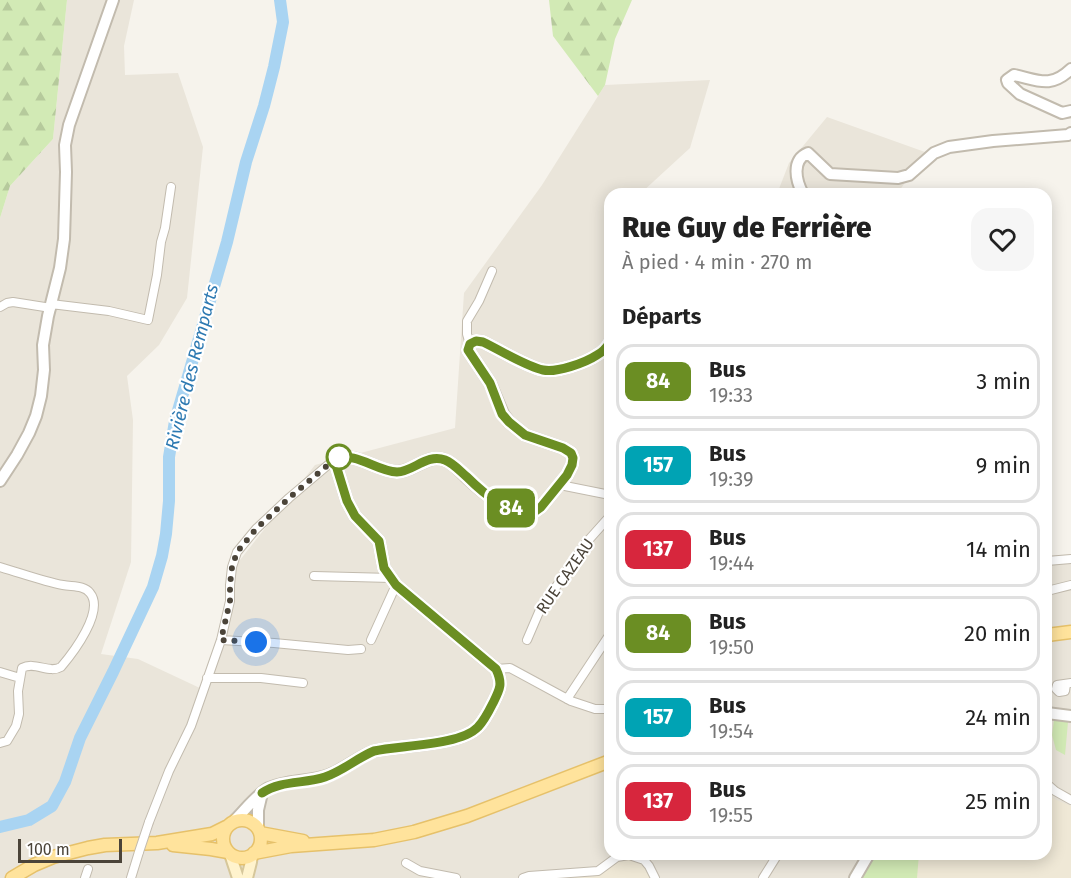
<!DOCTYPE html>
<html lang="fr">
<meta charset="utf-8">
<style>
:root{--surface:#fff;--page:#f6f6f6;--text:#222;--muted:#767676;--line:#e0e0e0}
body{margin:0;font-family:"Fira Sans",sans-serif;background:var(--page);color:var(--text);height:100vh;display:flex;flex-direction:column;font-size:22px;white-space:nowrap}
*{box-sizing:border-box;margin:0}
p{font-size:20px;color:var(--muted)}
.icon{flex:none;width:33px;height:33px;fill:none;stroke:currentColor;stroke-width:2;stroke-linecap:round;stroke-linejoin:round}
.map{position:relative;flex:1;overflow:hidden}
.drawer{position:absolute;left:604px;top:188px;width:448px;height:672px;display:flex;flex-direction:column;background:var(--surface);border-radius:18px;box-shadow:0 3px 15px #0003}
.drawer>*{flex:none}
.badge{padding:0 12px;border-radius:9px;font-size:21px;line-height:39px}
.scale{position:absolute;left:18px;bottom:15px;width:104px;box-sizing:border-box;padding-left:6px;border:3px solid #4b4439;border-top:0;font-size:16px;line-height:21px;white-space:nowrap;color:#4b4439;-webkit-text-stroke:4px #fff;paint-order:stroke}
.you{position:absolute;width:30px;height:30px;margin:-15px;border:4px solid #fff;border-radius:50%;background:#1a73e8;box-shadow:0 0 0 9px #1a73e833}
.map>.badge{position:absolute;translate:-50% -50%;box-shadow:0 0 0 3px #fff}
h2{padding:0 18px;font-size:22px;line-height:54px}
.round{display:grid;place-items:center;flex:none;width:63px;height:63px;border-radius:18px;background:var(--page)}
.summary{display:flex;align-items:center;justify-content:space-between;height:102px;padding:0 18px}
h1{font-size:28px;font-weight:800;line-height:45px}
ul{padding:0;list-style:none}
li{display:flex;align-items:center;gap:18px;height:75px;margin:0 12px 9px;padding:0 6px;border:3px solid var(--line);border-radius:18px}
li div{flex:1}
li b{display:block;font-size:22px}
li em{font-style:normal}
li .badge{min-width:66px;font-weight:700;text-align:center}
.map>svg:first-child{display:block}
</style>
<div class="map">
<svg width="1071" height="878" viewBox="0 0 1071 878">
<defs>
<pattern id="forest-firs" width="22" height="20" patternUnits="userSpaceOnUse" patternTransform="scale(1.5)"><rect width="22" height="20" fill="#d2eab5"/><path d="M5 1l3.5 6h-7zM16 11l3.5 6h-7z" fill="#b6ca9c"/></pattern>
</defs>
<rect width="100%" height="100%" fill="#f6f3ec"/>
<path fill="#eae5da" d="M 67,0 L 134,0 L 124,46 L 125,75 L 178,73 L 203,147 L 187,298 L 159,345 L 127,376 L 133,420 L 131,562 L 101,654 L 138,659 L 202,689 L 211,679 L 236,565 L 315,465 L 455,428 L 464,293 L 542,185 L 605,85 L 710,80 L 690,148 L 641,193 L 610,194 L 610,221 L 604,227 L 610,229 L 610,854 L 1047,854 L 1047,561 L 1071,559 L 1071,878 L 0,878 L 0,218 L 10,186 L 53,139 Z
M 827,117 L 925,152 L 898,193 L 777,194 L 789,163 Z"/>
<path fill="#efe8d6" d="M 1047,796 L 1071,806 L 1071,878 L 861,878 L 875,854 L 1047,854 Z
M 635,856 L 655,878 L 523,878 L 593,872 L 612,861 Z"/>
<path fill="url(#forest-firs)" d="M 0,0 L 67,0 L 53,139 L 10,186 L 0,218 Z
M 549,0 L 632,0 L 615,39 L 605,85 L 598,96 L 553,36 Z"/>
<path fill="#d2eab5" d="M 1057,719 L 1068,722 L 1065,755 L 1056,750 L 1052,735 L 1054,720 Z
M 876,854 L 919,854 L 917,878 L 862,878 Z"/>
<g fill="none" stroke-linecap="round" stroke-linejoin="round">
<path stroke="#a9d4f2" stroke-width="12" d="M 0,827 L 29,820 L 52,806 L 65,782 L 80,738 L 113,672 L 153,587 L 162,556 L 166,534 L 169,501 L 169,457 L 175,421 L 227,242 L 246,162 L 264,106 L 274,67 L 283,22 L 280,0"/>
<g stroke="#c2bbae" stroke-width="10">
<path id="minor" d="M 51,304 L 109,311 L 148,320 L 157,275 L 161,242 L 165,228 L 171,187
M 0,307 L 7,303 L 13,302 L 51,308
M 470,344 L 467,334 L 467,321 L 479,301 L 492,271
M 560,485 L 610,495
M 1047,561 L 1071,559
M 0,567 C 21,573 42,581 63,585 C 72,587 84,585 90,593 C 105,611 73,653 61,667 C 49,674 35,661 22,668 L 18,691 L 19,714 L 16,726 L 7,741 L 0,743
M 314,576 L 391,578
M 1047,591 L 1071,585
M 221,640 L 274,643 L 348,650 L 361,649
M 371,640 L 396,585
M 527,640 L 539,612 L 585,544 L 610,516
M 496,669 L 510,668 L 571,701 L 595,709 L 610,709
M 0,672 L 20,678
M 207,678 L 261,678 L 303,683
M 1066,684 L 1065,691 L 1059,692 L 1056,689 L 1057,685 L 1071,683
M 567,699 L 610,634
M 1047,784 L 1055,791 L 1071,800
M 149,822 L 169,771 L 191,726 L 221,640 L 230,601 L 230,585 L 232,567 L 237,552 L 256,529 L 289,498 L 335,459
M 406,863 L 420,871 L 456,878
M 85,878 L 88,869
M 131,878 L 139,852
M 523,878 L 529,876 L 598,871 L 617,857 L 629,855 L 644,860 L 649,866 L 655,878
M 763,878 L 778,854"/>
</g>
<g stroke="#c2bbae" stroke-width="14">
<path id="tertiary" d="M 1071,69 C 1050,89 1038,80 1014,75 L 1007,80 L 1008,83 L 1020,94 L 1062,113 L 1071,111
M 803,194 C 796,181 791,160 808,153 L 830,174 L 898,178 L 909,175 L 934,153 L 949,147 L 993,141 L 1068,135 L 1071,133
M 0,481 L 17,455 L 29,433 L 36,416 L 41,396 L 44,370 L 43,345 L 48,316 L 60,268 L 64,239 L 66,172 L 65,145 L 69,125 L 113,0
M 1047,713 L 1071,716
M 235,820 C 246,809 256,795 269,788 C 286,780 310,782 329,775 C 345,769 358,757 374,751 C 400,745 460,746 478,727 C 484,721 489,711 493,703 C 500,689 503,684 496,669 L 396,585 L 384,568 L 379,541 L 355,516 L 347,501 L 335,462 L 335,459 C 356,451 376,471 397,472 C 413,472 428,453 445,460 C 453,463 460,471 466,477 C 487,497 504,510 534,512 L 541,507 L 567,475 L 572,465 L 573,458 L 571,453 L 563,448 L 525,435 L 509,422 L 503,414 L 490,383 L 468,350 L 470,344 L 476,341 L 483,342 C 500,350 525,366 543,370 C 556,373 585,363 597,355 C 603,352 607,347 610,342
M 258,828 L 258,810 L 262,793
M 855,878 L 869,854"/>
</g>
<g stroke="#d6c79b" stroke-width="14">
<path id="secondary" d="M 230,854 L 238,878
M 247,878 L 251,862 L 252,855"/>
</g>
<g stroke="#e6c16a" stroke-width="15">
<path id="primary" d="M 1047,635 L 1071,632
M223 839a19 19 0 1 1 38 0a19 19 0 1 1-38 0Z
M 260,833 L 303,841
M 173,845 L 211,849 L 228,852
M 254,853 L 291,846 L 374,840 L 414,832 L 467,816 L 610,761
M 12,878 L 34,865 L 53,857 L 88,848 L 105,845 L 157,843 L 212,834 L 226,827"/>
</g>
<use href="#minor" stroke="#fff" stroke-width="8"/>
<use href="#tertiary" stroke="#fff" stroke-width="10"/>
<use href="#secondary" stroke="#fff3cd" stroke-width="10"/>
<use href="#primary" stroke="#ffe39c" stroke-width="12"/>
<g stroke="#c2bbae" stroke-width="10" stroke-linecap="butt">
<path id="minor-bridge" d="M 139,852 L 149,822"/>
</g>
<use href="#minor-bridge" stroke="#fff" stroke-width="8"/>
</g>
<g fill="none" stroke-linecap="round" stroke-linejoin="round">
<g stroke="#fff" stroke-width="14">
<path id="line" d="M 262,793 C 281,780 304,784 325,777 C 343,771 357,758 374,751 C 400,745 460,746 478,727 C 484,721 489,711 493,703 C 500,689 503,684 496,669 L 396,585 L 384,568 L 379,541 L 355,516 L 347,501 L 335,462 L 335,459 C 356,451 376,471 397,472 C 413,472 427,453 445,460 C 453,463 460,471 467,477 C 487,497 504,510 534,512 L 541,507 L 567,475 L 572,465 L 573,458 L 571,453 L 563,448 L 525,435 L 509,422 L 502,414 L 490,383 L 468,350 L 470,344 L 476,341 L 483,342 C 500,350 525,366 543,370 C 556,373 585,363 597,355 C 603,352 607,347 610,342"/>
</g>
<use href="#line" stroke="#6b8e23" stroke-width="9"/>
<path stroke="#4b4439" stroke-width="6" stroke-dasharray="0 10.8" d="M 256,642 L 221,640 L 230,601 L 230,585 L 232,567 L 237,552 L 256,529 L 289,498 L 335,459 L 342,456 L 339,457"/>
</g>
<circle fill="#fff" stroke="#6b8e23" stroke-width="3" cx="339" cy="457" r="12"/>
<g text-anchor="middle" dominant-baseline="central" stroke-width="4.5" stroke-linejoin="round" paint-order="stroke">
<g font-size="16" fill="#4b4439" stroke="#fff">
<text transform="translate(565 576) rotate(-55)">RUE CAZEAU</text>
</g>
<g font-size="18" font-style="italic" fill="#2e7ab2" stroke="#fff">
<text transform="translate(192 367) rotate(-76)">Rivière des Remparts</text>
</g>
</g>
</svg>
<div class="scale">100 m</div>
<div class="you" style="left:256px;top:642px"></div>
<b class="badge" style="left:511px;top:508px;background:#6b8e23;color:#fff">84</b>
<section class="drawer">
<div class="summary"><div><h1>Rue Guy de Ferrière</h1><p>À pied · 4 min · 270 m</p></div><a class="round"><svg class="icon" aria-label="heart" viewBox="0 0 24 24"><path d="M12 20l-8-8c-3-5 5-10 8-4 3-6 11-1 8 4z"/></svg></a></div>
<h2>Départs</h2>
<ul>
<li><span class="badge" style="background:#6b8e23;color:#fff">84</span><div><b>Bus</b><p>19:33</p></div><em>3 min</em></li>
<li><span class="badge" style="background:#00a3b4;color:#fff">157</span><div><b>Bus</b><p>19:39</p></div><em>9 min</em></li>
<li><span class="badge" style="background:#d7263d;color:#fff">137</span><div><b>Bus</b><p>19:44</p></div><em>14 min</em></li>
<li><span class="badge" style="background:#6b8e23;color:#fff">84</span><div><b>Bus</b><p>19:50</p></div><em>20 min</em></li>
<li><span class="badge" style="background:#00a3b4;color:#fff">157</span><div><b>Bus</b><p>19:54</p></div><em>24 min</em></li>
<li><span class="badge" style="background:#d7263d;color:#fff">137</span><div><b>Bus</b><p>19:55</p></div><em>25 min</em></li>
</ul>
</section>
</div>
